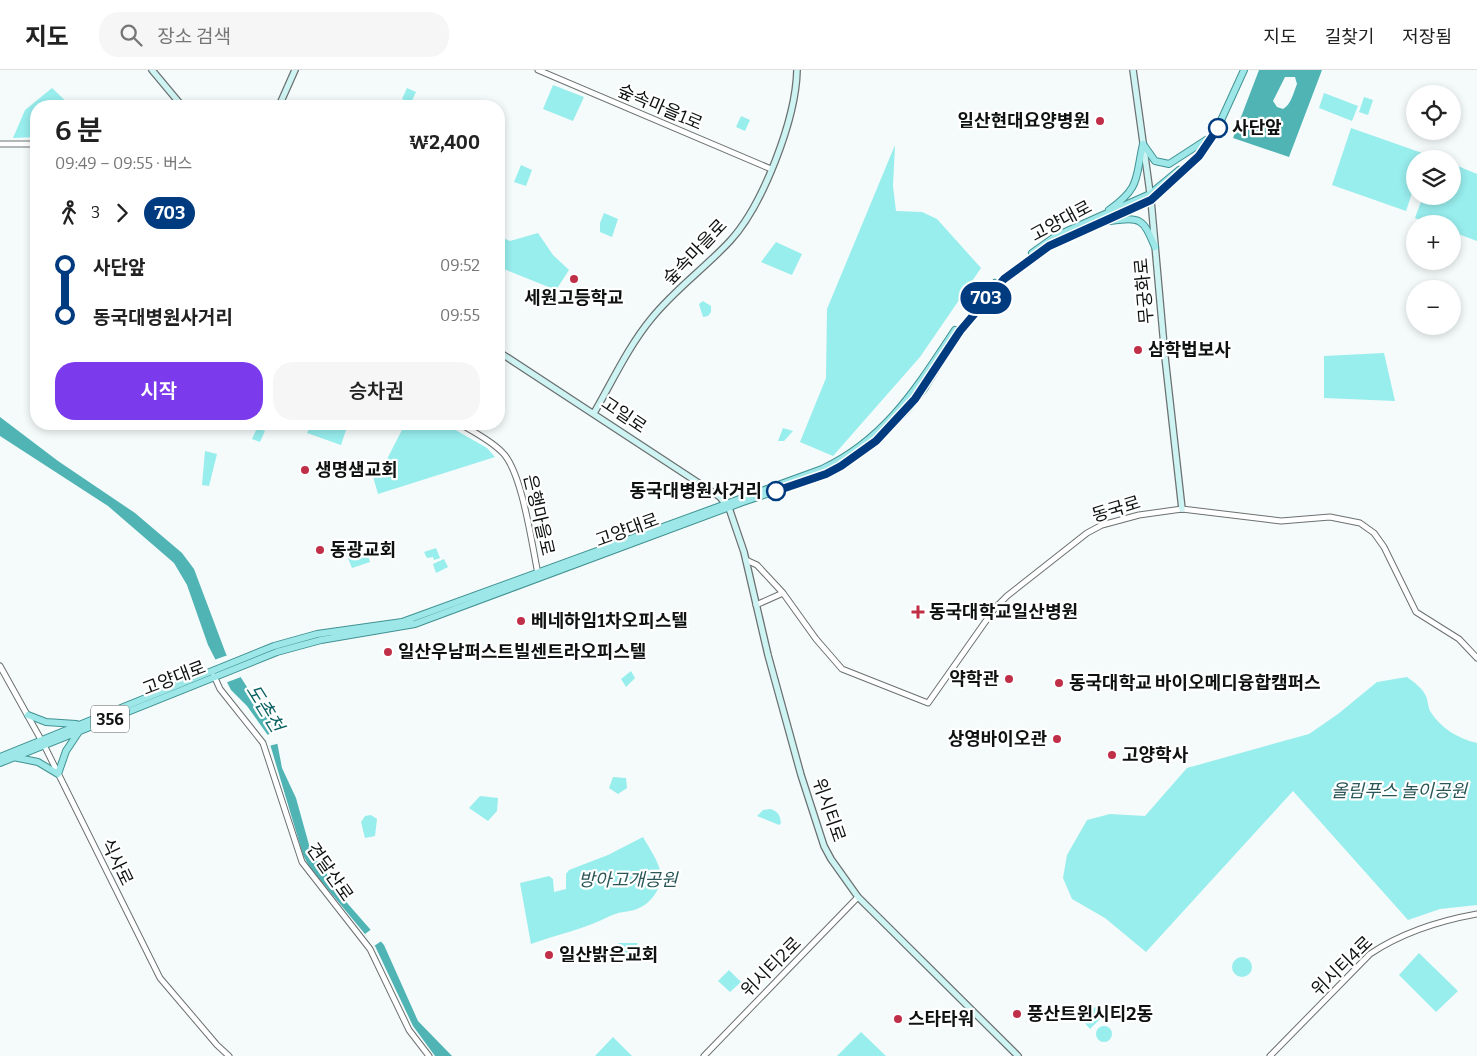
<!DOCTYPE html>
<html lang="ko">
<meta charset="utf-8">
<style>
:root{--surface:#fff;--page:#f6f6f6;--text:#222;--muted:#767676;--line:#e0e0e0;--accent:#7c3aed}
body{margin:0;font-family:Bitter,"Noto Sans KR",serif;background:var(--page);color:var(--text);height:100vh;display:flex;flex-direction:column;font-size:19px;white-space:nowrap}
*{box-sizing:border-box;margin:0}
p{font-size:16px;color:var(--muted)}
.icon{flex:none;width:28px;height:28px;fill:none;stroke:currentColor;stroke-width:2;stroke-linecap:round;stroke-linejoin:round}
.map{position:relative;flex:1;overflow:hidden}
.side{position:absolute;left:30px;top:30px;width:475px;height:330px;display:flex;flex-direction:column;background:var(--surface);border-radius:20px;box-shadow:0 2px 8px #0003}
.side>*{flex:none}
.badge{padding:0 10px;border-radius:16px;font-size:18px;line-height:32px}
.tools{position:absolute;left:1406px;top:15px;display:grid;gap:10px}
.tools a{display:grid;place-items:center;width:55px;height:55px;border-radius:50%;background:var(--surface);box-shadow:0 2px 8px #0003;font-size:25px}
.map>.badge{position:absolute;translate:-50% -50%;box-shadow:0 0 0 2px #fff}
.legs{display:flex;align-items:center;gap:8px;height:55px;padding:0 25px;font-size:16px}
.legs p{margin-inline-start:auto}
.headline{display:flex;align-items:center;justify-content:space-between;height:85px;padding:0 25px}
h1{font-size:28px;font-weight:600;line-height:38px}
.action{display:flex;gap:10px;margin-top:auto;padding:10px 25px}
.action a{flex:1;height:58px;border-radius:20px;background:var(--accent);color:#fff;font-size:20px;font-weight:600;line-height:58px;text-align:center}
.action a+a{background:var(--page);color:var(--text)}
ul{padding:0 25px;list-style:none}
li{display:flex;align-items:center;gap:18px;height:50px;font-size:19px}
li i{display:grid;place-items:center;width:8px;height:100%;margin:0 6px;background:currentColor}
li i::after{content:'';width:12px;height:12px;margin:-6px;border:4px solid;border-radius:50%;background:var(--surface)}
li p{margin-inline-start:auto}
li:first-child i{background:linear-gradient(#0000 50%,currentColor 0)}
li:last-child i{background:linear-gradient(currentColor 50%,#0000 0)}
header{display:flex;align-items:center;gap:30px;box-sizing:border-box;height:70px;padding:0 25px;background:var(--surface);border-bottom:1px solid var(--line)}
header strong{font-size:24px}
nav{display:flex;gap:28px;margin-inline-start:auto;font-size:18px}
.search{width:350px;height:45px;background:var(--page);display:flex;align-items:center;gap:12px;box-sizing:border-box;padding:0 18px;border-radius:20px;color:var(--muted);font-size:19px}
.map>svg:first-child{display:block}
</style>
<header>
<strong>지도</strong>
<div class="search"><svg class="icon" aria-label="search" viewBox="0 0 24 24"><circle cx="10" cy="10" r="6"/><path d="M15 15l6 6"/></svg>장소 검색</div>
<nav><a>지도</a><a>길찾기</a><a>저장됨</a></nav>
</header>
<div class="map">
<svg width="1477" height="986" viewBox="0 0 1477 986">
<rect width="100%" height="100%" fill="#f5fbfb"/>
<path fill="#98eded" d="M 553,15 L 584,27 L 573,51 L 543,39 Z
M 52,18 L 71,36 L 36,36 L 36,67 L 13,68 L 25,40 Z
M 407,18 L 416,22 L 411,33 L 402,29 Z
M 1324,23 L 1358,36 L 1352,51 L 1319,38 Z
M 1364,27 L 1373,30 L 1368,45 L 1359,42 Z
M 741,46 L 750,50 L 745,61 L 736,57 Z
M 1351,58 L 1425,84 L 1424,89 L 1415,89 L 1415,114 L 1406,141 L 1332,115 Z
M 895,75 L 893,116 L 896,141 L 922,142 L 937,149 L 981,198 L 920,287 L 833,386 L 800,372 L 826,308 L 827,239 Z
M 1453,94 L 1477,104 L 1477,171 L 1453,162 L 1452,154 L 1430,154 L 1415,148 L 1423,126 L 1452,126 Z
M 521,95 L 532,100 L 526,116 L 514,112 Z
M 604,143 L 618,149 L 612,167 L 600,162 L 600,153 Z
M 538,163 L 553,185 L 569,200 L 556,220 L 499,197 L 499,166 L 510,171 Z
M 776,172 L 802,184 L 792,205 L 761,192 Z
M 703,231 L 711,236 L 711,242 L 708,246 L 703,247 L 699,234 Z
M 1384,283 L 1395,331 L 1324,328 L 1324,286 Z
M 311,354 L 348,354 L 341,375 L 307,363 Z
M 405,354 L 445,354 L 487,378 L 495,387 L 378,424 L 372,403 L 384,395 Z
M 257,358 L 265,361 L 260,372 L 252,369 Z
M 783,358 L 793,361 L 784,371 L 778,371 Z
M 205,381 L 217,384 L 209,416 L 202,415 Z
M 436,478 L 440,488 L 434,490 L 433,487 L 427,488 L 424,482 Z
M 367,482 L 370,492 L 352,498 L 348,488 Z
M 444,489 L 448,497 L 436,503 L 433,494 Z
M 631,601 L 635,608 L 626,617 L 621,609 Z
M 1407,607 C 1414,612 1422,618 1426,626 C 1428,631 1428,637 1430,641 C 1440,658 1459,669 1477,673 L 1477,835 L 1440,839 L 1408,850 L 1293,721 L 1146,882 L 1105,848 L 1072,829 L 1063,808 L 1067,785 L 1087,750 L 1110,744 L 1145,746 L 1187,698 L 1309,664 L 1338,644 L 1377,612 Z
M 613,707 L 626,708 L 627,718 L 618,724 L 609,718 Z
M 480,726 L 498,728 L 497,741 L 488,751 L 469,738 Z
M 770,739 C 778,741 780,745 781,753 L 779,755 L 757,746 L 763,740 Z
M 371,745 L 377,749 L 375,766 L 365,768 L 361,752 L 365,746 Z
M 643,767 C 649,778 659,791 661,805 C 662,815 654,828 646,834 C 635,843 622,840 610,846 C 585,859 558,864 531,874 L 520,813 L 549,806 L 553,809 L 554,822 L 566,819 L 566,804 L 569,800 L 608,785 Z
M 619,873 L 638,873 L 632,884 L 624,886 L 612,879 Z
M 1419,883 L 1458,921 L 1436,942 L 1399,905 Z
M1232 897a10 10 0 1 1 20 0a10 10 0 1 1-20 0Z
M 729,900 L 741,912 L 730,922 L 718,911 Z
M 1095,937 L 1103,946 L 1090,959 L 1081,949 Z
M1096 964a8 8 0 1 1 16 0a8 8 0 1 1-16 0Z
M 861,962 L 886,986 L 837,986 Z
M 613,967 L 632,986 L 595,986 Z"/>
<path fill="#50b4b5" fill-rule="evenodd" d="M 1259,0 L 1322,0 L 1289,87 L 1233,68 ZM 1285,7 L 1295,7 L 1297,14 C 1294,21 1291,35 1283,39 L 1277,37 L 1273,31 Z
M 0,347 L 58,391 L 135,443 L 182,483 L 194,499 L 226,584 L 275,661 L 282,698 L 296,728 L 311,782 L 348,834 L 384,875 L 418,951 L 452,986 L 435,986 L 413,956 L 375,876 L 310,798 L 303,785 L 267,664 L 247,636 L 231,620 L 208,575 L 187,515 L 174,493 L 108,436 L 0,366 Z"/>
<path fill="#f5fbfb" d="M 228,585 L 241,607 L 225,613 L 214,590 Z
M 278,662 L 280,673 L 269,676 L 266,665 Z
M 373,858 L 383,870 L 374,876 L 365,864 Z"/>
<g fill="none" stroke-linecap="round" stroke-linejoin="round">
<g stroke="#6c7070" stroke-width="7">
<path id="tertiary" d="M 538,0 L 771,99
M 0,74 L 36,74
M 460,354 C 474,362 490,370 502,382 C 522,401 532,475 538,504
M 746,490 L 757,495 L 783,523
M 756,535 L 783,523 L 816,569 L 842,599 L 928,633 L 995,538 L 1007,526 L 1087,463 L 1102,455 L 1139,445 L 1182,439 L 1265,449 L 1281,451 L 1330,447 L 1360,453 L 1374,463 L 1384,477 L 1416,542 L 1459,569 L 1477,588
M 0,596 L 44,675 L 160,908 L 217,975 L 229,986
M 214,606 L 220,619 L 263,673 L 302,792 L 370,879 L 409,960 L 429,986
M 704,986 L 858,827
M 1270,986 L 1370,884 C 1403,862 1438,851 1477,844"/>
</g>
<g stroke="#6c7070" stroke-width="8">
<path id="secondary" d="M 152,0 L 182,36
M 1133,0 L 1151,130 L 1165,287 L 1182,439
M 279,36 L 295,0
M 499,282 L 720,427 L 729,438 L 744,482 L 768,585 L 801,705 L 824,776 L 831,789 L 858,827 L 1018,986
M 594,343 C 612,312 628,277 651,249 C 674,220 705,198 730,171 C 763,135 796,49 797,0"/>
</g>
<g stroke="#419293" stroke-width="8">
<path id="primary" d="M 1143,74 L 1155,91 L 1169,94 L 1206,70
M 1109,140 C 1141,117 1135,109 1143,74
M 1110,151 C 1141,147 1143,148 1155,177
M 1032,183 L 1056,166 L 1150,124 L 1179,100
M 978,231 L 995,213
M 28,645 L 46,652 L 76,654
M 0,687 L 274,576 L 317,564 L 402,552 L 822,399 C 886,369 917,317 955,260
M 13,687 L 38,692 L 58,704 L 66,681 L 80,660
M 0,693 L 277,582 L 321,570 L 415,554 L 743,432 L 826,404 L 841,397 L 876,371 L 907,340 L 924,319 L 960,261 L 1004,209 L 1049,176 L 1151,130 L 1182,103 L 1199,86 L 1218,57 L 1244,0"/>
</g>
<use href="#tertiary" stroke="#fff" stroke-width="5"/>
<use href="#secondary" stroke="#cef3f3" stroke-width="5.5"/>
<use href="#primary" stroke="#9de7e8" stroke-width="6"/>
</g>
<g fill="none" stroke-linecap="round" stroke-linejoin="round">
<g stroke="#fff" stroke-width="11">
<path id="line-1" d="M 776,421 L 826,404 L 841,396 L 876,371 L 915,329 L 960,261 L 1004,209 L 1049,176 L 1151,130 L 1199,86 L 1218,58"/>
</g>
<use href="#line-1" stroke="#003b80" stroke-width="8"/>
</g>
<g fill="#c02f48" stroke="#fff" stroke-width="2">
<circle cx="1100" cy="51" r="5"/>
<circle cx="574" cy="209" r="5"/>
<circle cx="1138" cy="280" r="5"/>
<circle cx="305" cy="400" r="5"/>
<circle cx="320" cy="480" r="5"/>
<path d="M915.5 534.5h5v5h5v5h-5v5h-5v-5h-5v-5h5z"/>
<circle cx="521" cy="551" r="5"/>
<circle cx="388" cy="582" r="5"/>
<circle cx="1009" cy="609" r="5"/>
<circle cx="1059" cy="613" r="5"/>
<circle cx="1057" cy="669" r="5"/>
<circle cx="1112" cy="685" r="5"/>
<circle cx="549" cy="885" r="5"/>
<circle cx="1017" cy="944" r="5"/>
<circle cx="898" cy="949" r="5"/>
</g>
<g fill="#fff" stroke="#003b80" stroke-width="2.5">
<circle cx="1218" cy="58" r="9"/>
<circle cx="776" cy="421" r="9"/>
</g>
<g text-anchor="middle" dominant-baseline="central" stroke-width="4.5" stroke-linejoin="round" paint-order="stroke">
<rect fill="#fff" stroke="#585959" stroke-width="1" x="91" y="635.5" width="38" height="27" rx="4"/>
<g font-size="16" font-weight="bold" fill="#101212">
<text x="110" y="649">356</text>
</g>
<g font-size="18" fill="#101212" stroke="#fff">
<text transform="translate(660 37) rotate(23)">숲속마을1로</text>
<text transform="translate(1061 151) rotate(-28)">고양대로</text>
<text transform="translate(695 182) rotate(-46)">숲속마을로</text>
<text transform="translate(1144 221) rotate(-95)">무궁화로</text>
<text transform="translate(624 345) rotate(34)">고일로</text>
<text transform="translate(1116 439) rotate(-17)">동국로</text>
<text transform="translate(539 445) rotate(77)">은행마을로</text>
<text transform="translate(627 460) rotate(-20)">고양대로</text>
<text transform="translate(174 608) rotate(-21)">고양대로</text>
<text transform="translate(829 740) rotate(71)">위시티로</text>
<text transform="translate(117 792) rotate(64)">식사로</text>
<text transform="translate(330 802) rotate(55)">견달산로</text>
<text transform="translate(1342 896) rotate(-44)">위시티4로</text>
<text transform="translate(771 897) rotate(-45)">위시티2로</text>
</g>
<g font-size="18" font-weight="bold" fill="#101212" stroke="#fff" text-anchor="start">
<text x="1090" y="51" text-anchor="end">일산현대요양병원</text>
<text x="574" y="228" text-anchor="middle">세원고등학교</text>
<text x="1148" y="280">삼학법보사</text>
<text x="315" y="400">생명샘교회</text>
<text x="330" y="480">동광교회</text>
<text x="929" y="542">동국대학교일산병원</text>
<text x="531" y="551">베네하임1차오피스텔</text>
<text x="398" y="582">일산우남퍼스트빌센트라오피스텔</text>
<text x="999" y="609" text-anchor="end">약학관</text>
<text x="1069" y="613">동국대학교 바이오메디융합캠퍼스</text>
<text x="1047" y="669" text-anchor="end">상영바이오관</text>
<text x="1122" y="685">고양학사</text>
<text x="559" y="885">일산밝은교회</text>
<text x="1027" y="944">풍산트윈시티2동</text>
<text x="908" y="949">스타타워</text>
</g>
<g font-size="18" font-weight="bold" fill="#101212" stroke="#fff" text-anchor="start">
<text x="1232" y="58">사단앞</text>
<text x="762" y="421" text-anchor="end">동국대병원사거리</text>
</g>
<g font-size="18" font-style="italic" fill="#2a5657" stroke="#fff">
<text x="1399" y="721">올림푸스 놀이공원</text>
<text x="628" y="810">방아고개공원</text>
</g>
<g font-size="19" font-style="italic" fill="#096162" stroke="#fff">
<text transform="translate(265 638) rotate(58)">도촌천</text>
</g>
</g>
</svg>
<div class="tools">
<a><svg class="icon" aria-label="locate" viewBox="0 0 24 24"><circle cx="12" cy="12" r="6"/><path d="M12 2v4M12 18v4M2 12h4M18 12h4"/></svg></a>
<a><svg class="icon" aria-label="layers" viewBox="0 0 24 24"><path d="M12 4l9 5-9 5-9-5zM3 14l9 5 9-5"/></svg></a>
<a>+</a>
<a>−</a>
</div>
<b class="badge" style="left:986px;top:228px;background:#003b80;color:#fff">703</b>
<section class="side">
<div class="headline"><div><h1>6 분</h1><p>09:49 – 09:55 · 버스</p></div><b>₩2,400</b></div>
<div class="legs"><svg class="icon" aria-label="walk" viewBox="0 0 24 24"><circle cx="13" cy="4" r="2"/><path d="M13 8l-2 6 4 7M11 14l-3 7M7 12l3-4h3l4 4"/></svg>3<svg class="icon" aria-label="forward" viewBox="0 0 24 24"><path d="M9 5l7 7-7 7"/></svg><b class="badge" style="background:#003b80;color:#fff">703</b></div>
<ul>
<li><i style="color:#003b80"></i><b>사단앞</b><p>09:52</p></li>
<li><i style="color:#003b80"></i><b>동국대병원사거리</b><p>09:55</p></li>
</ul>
<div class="action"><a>시작</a><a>승차권</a></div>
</section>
</div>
